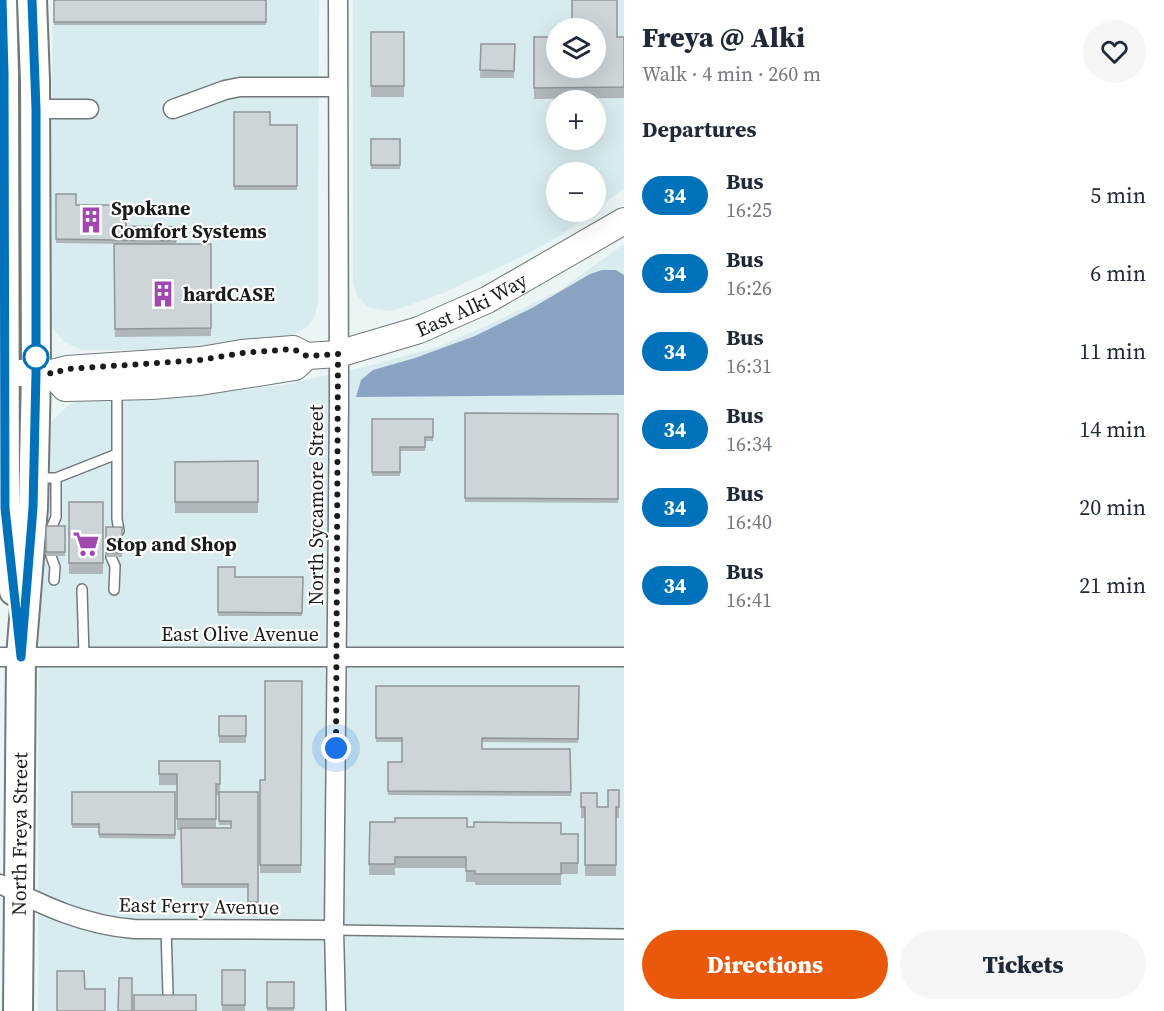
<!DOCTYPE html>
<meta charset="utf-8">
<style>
:root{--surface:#fff;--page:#f6f6f7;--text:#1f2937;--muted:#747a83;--accent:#ea580c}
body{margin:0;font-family:"Source Serif 4",serif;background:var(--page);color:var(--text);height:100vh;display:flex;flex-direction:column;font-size:22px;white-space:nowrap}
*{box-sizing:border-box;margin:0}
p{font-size:20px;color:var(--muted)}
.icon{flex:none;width:33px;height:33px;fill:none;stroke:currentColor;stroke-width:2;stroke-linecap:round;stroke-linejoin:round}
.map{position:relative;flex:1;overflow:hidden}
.sheet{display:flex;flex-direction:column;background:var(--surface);width:540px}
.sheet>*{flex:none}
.badge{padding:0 12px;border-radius:20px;font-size:21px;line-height:39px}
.fabs{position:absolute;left:546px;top:18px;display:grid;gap:12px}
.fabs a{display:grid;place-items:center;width:60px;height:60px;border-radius:50%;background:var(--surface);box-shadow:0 6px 24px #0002;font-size:30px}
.you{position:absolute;width:30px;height:30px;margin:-15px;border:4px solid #fff;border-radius:50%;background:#1a73e8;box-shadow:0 0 0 9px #1a73e833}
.map>.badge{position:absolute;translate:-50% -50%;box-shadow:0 0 0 3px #fff}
h2{padding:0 18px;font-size:22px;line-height:54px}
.round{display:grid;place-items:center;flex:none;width:63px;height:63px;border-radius:32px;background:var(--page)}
.overview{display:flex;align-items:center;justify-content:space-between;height:102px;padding:0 18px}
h1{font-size:28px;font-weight:800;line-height:45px}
.action{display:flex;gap:12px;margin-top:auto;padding:12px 18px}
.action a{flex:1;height:69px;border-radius:36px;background:var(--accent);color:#fff;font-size:24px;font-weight:800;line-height:69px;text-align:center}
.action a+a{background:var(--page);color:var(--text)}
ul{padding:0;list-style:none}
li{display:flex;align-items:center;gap:18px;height:78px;padding:0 18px}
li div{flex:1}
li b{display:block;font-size:22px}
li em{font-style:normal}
li .badge{min-width:66px;font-weight:700;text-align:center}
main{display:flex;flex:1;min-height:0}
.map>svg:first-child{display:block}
</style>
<main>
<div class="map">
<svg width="624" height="1011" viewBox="0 0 624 1011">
<rect width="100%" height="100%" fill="#ebf5f6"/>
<path fill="#d8ebee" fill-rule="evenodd" d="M 53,0 L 319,0 L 318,303 L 314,318 L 306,328 L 293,335 L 248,341 L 155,350 L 81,350 L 65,342 L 52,329 L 44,312 L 52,90 Z
M 353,0 L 624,0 L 624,188 L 596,210 L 596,172 L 556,172 L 556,212 L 594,212 L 561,235 L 523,256 L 441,294 L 392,311 L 375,309 L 366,305 L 357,295 L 353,284 ZM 556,28 L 596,28 L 596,68 L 556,68 ZM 556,100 L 596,100 L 596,140 L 556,140 Z
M 624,244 L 624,1011 L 38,1011 L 38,699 L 44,444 L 49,424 L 70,404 L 89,398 L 167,396 L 284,385 L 372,365 L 438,347 L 497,321 L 560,290 Z"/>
<path fill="#8aa3c3" d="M 602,270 L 616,270 L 624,275 L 624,395 L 356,397 L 361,380 L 373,370 L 415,358 L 475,336 L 532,308 L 590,274 Z"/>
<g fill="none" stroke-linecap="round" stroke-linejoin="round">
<g stroke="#71797b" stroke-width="12">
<path id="lane" d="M 117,389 L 117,519 L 119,531
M 36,478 L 56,478 L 117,454
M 51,529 L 56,517 L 56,478
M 51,556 L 55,567 L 54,580
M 111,557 L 115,566 L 114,590
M 82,589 L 84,656
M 166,929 L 168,994
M 334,930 L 624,934"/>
</g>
<g stroke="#71797b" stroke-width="21">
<path id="street" d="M 36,109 L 89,109
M 173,109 L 225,90 L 240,87 L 338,87
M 0,657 L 624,657
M 0,884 C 44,906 84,925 134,929 L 334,930
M 336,1011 L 334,930 L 339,404 L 338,0"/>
</g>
<g stroke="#71797b" stroke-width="28">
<g id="secondary">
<path id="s1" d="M 0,373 L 51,373 L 67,369 L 201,360 L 242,353 L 293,349 L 307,356 L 338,354 L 419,330 L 487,300 L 624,221"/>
<path d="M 51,373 L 65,388 L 152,386 L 200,382 L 295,367 L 307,356"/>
</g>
</g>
<g stroke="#71797b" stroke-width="32">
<g id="primary">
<path d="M 2,0 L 4,73 L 5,508 L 14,591"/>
<path id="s2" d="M 18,1011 L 21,657 L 33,508 L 36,373 L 35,80 L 32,0"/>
</g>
</g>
<use href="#lane" stroke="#fff" stroke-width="9"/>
<use href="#street" stroke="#fff" stroke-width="18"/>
<use href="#secondary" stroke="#fff" stroke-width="26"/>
<use href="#primary" stroke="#fff" stroke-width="28"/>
</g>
<path fill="#b0b7bb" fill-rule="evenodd" d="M 54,0 L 266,0 L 266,25 L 54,25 Z
M 371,32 L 404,32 L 404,97 L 371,97 Z
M 534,37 L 624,37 L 624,98 L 534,99 Z
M 481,44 L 515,44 L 514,78 L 480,78 Z
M 234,112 L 270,125 L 297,125 L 297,190 L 234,190 Z
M 371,139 L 400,139 L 400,169 L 371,169 Z
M 56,194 L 76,205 L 126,226 L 176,227 L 176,244 L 211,244 L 211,336 L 115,337 L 114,244 L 126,244 L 56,243 Z
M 465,413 L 618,414 L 618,503 L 465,502 Z
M 372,419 L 433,419 L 433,441 L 425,441 L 425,451 L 400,451 L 400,476 L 372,476 Z
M 258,461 L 258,513 L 175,513 L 175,462 Z
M 69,502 L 103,502 L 103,574 L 69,574 Z
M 46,526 L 65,526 L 65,556 L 46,556 Z
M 106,527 L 122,527 L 122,557 L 106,557 Z
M 218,567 L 235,577 L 303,577 L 302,616 L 218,616 Z
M 302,681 L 301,873 L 260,873 L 260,780 L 265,780 Z
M 376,686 L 579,686 L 578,743 L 482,742 L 482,749 L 570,749 L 571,796 L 388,795 L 388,762 L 402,762 L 402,742 L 376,742 Z
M 219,716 L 246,716 L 246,743 L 219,743 Z
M 159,761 L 220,761 L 220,792 L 258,792 L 258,905 L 248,905 L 248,888 L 182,888 L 181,830 L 177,830 L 177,785 L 159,785 ZM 216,795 L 219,795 L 219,825 L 231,825 L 231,828 L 216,828 Z
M 619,790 L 619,818 L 616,818 L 616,876 L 585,876 L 585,818 L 581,818 L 581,793 L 597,807 L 608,807 Z
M 72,792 L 175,792 L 175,839 L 99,838 L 99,828 L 72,828 Z
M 370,822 L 395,822 L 561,834 L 578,834 L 578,874 L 561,874 L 561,885 L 475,885 L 475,882 L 466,882 L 466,868 L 395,868 L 395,875 L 369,875 Z
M 222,970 L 245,970 L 245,1011 L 222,1011 Z
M 267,982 L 294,982 L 294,1011 L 267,1011 Z"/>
<path fill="#cdd5d9" stroke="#909598" stroke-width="1.5" d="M 54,0 L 266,0 L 266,22 L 54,22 Z
M 572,0 L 617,0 L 617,37 L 624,37 L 624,87 L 534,88 L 534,37 L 556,37 L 556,68 L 596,68 L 596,28 L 572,28 Z
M 371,32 L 404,32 L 404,86 L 371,86 Z
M 481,44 L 515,44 L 514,71 L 480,70 Z
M 234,112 L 270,112 L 270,125 L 297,125 L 297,186 L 234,186 Z
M 371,139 L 400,139 L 400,165 L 371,165 Z
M 56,194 L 76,194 L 76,205 L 126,205 L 126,226 L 176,227 L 176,241 L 56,239 Z
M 114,244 L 211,244 L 211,328 L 115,329 Z
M 465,413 L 618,414 L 618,499 L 465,498 Z
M 372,419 L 433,419 L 433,437 L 425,437 L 425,447 L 400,447 L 400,472 L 372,472 Z
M 258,461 L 258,502 L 175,502 L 175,462 Z
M 69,502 L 103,502 L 103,563 L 69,563 Z
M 46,526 L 65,526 L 65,552 L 46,552 Z
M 106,527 L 122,527 L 122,553 L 106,553 Z
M 218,567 L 235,567 L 235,577 L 303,577 L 302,613 L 218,612 Z
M 265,681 L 302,681 L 301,865 L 260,865 L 260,780 L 265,780 Z
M 376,686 L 579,686 L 578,739 L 482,738 L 482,749 L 570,749 L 571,792 L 388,791 L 388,762 L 402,762 L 402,738 L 376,738 Z
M 219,716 L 246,716 L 246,736 L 219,736 Z
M 159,761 L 220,761 L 220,784 L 216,784 L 216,819 L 177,819 L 177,774 L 159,774 Z
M 608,790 L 619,790 L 619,807 L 616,807 L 616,865 L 585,865 L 585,807 L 581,807 L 581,793 L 597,793 L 597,807 L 608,807 Z
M 72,792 L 175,792 L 175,835 L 99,834 L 99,824 L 72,824 Z
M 219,792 L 258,792 L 258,902 L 248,902 L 248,884 L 182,884 L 181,828 L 231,828 L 231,821 L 219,821 Z
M 395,818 L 467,818 L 467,827 L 474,827 L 474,822 L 561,823 L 561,834 L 578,834 L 578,863 L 561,863 L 561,874 L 475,874 L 475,871 L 466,871 L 466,857 L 395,857 L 395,864 L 369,864 L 370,822 L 395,822 Z
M 222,970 L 245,970 L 245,1005 L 222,1005 Z
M 57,971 L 84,971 L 85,989 L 105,989 L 105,1011 L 57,1011 Z
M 119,978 L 132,978 L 132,1011 L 118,1011 Z
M 267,982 L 294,982 L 294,1008 L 267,1008 Z
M 134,995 L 196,995 L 196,1011 L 134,1011 Z"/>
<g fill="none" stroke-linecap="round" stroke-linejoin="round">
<g stroke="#fff" stroke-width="14">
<path id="line" d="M 2,0 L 4,73 L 5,508 L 21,657 L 33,508 L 36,373 L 36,109 L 32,0"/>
</g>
<use href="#line" stroke="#0072bc" stroke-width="9"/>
<path stroke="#191c1d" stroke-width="6" stroke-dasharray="0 10.8" d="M 36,357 L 51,374 L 67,369 L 201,360 L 242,353 L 293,349 L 307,356 L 338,354 L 336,748"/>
</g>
<defs>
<g id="building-bare" transform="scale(2.07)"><path d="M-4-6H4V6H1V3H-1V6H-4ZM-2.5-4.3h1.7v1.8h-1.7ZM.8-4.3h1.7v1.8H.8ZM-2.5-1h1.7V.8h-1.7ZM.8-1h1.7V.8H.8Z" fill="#a246b0" stroke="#fff" stroke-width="2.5" paint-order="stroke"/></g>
<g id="supermarket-bare" transform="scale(2.07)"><path d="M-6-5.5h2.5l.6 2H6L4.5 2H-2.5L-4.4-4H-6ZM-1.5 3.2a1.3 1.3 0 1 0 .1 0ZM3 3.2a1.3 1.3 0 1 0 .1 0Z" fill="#a246b0" stroke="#fff" stroke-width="2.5" paint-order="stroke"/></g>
</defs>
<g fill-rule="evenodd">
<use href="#building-bare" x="91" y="220"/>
<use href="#building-bare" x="163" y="294"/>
<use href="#supermarket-bare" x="86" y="544"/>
</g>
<circle fill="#fff" stroke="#0072bc" stroke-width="3" cx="36" cy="357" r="12"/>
<g text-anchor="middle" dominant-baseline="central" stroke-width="4.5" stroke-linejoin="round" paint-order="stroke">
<g font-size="20" font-weight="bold" fill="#191c1d" stroke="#fff" text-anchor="start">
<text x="111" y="208">Spokane<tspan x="111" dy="23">Comfort Systems</tspan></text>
<text x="183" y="294">hardCASE</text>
<text x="106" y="544">Stop and Shop</text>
</g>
<g font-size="20" fill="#191c1d" stroke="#fff">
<text stroke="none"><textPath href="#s1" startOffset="484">East Alki Way</textPath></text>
<text transform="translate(316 505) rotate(-90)">North Sycamore Street</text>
<text x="240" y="634">East Olive Avenue</text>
<text stroke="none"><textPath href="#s2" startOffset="177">North Freya Street</textPath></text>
<text transform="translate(199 906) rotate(1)">East Ferry Avenue</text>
</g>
</g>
</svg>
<div class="fabs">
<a><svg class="icon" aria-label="layers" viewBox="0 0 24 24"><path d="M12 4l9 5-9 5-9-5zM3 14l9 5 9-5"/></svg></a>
<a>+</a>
<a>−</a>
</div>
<div class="you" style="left:336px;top:748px"></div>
</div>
<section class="sheet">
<div class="overview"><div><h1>Freya @ Alki</h1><p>Walk · 4 min · 260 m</p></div><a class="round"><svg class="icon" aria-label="heart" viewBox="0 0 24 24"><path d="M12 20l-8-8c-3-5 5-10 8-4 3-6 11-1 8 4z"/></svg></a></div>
<h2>Departures</h2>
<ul>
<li><span class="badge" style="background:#0072bc;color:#fff">34</span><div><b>Bus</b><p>16:25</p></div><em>5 min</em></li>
<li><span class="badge" style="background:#0072bc;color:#fff">34</span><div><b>Bus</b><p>16:26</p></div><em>6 min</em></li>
<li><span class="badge" style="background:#0072bc;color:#fff">34</span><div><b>Bus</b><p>16:31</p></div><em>11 min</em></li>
<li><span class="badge" style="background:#0072bc;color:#fff">34</span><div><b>Bus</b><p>16:34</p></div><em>14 min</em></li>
<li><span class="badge" style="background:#0072bc;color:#fff">34</span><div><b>Bus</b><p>16:40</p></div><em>20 min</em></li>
<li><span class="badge" style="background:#0072bc;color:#fff">34</span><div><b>Bus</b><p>16:41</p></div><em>21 min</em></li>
</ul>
<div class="action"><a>Directions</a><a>Tickets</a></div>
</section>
</main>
